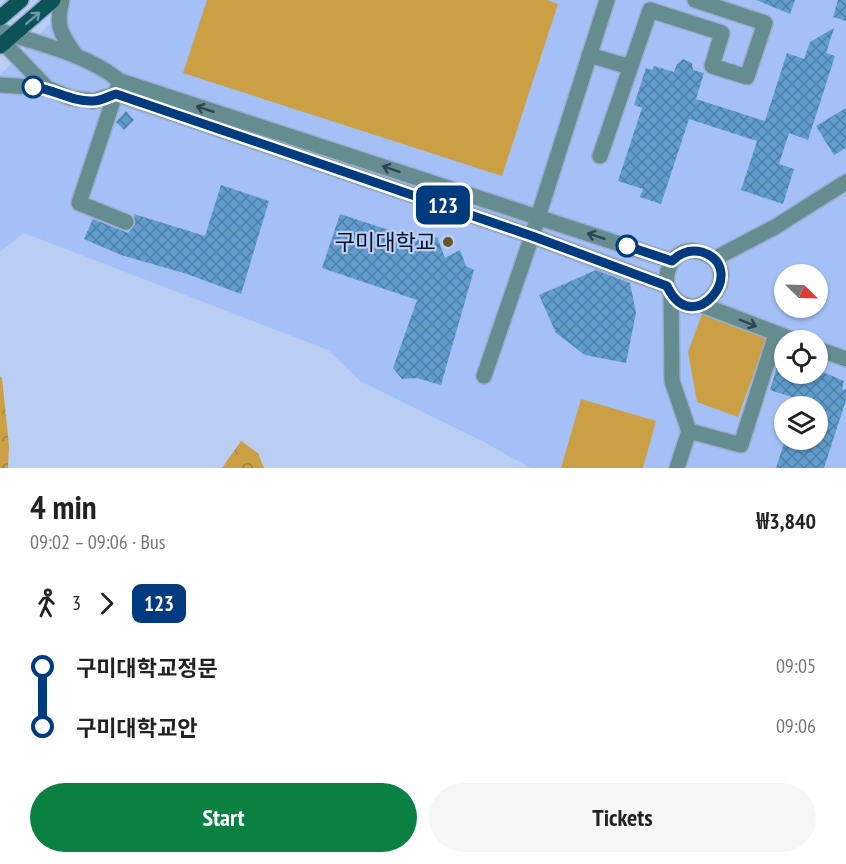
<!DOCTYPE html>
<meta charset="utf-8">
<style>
:root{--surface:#fff;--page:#f6f6f6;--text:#222;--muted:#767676;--accent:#0b8043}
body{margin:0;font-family:"PT Sans Narrow","Noto Sans KR",sans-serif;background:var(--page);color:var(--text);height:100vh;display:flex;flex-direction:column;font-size:22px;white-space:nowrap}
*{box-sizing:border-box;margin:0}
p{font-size:20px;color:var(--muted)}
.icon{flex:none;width:33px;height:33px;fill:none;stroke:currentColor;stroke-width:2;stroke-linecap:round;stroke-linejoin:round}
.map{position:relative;height:468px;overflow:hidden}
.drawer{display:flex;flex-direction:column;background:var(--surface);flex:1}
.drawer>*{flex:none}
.badge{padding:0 12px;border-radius:9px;font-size:21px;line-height:39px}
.needle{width:39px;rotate:113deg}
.fabs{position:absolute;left:774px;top:264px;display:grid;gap:12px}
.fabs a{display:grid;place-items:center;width:54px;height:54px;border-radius:50%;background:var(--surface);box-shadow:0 2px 4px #0004;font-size:30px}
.map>.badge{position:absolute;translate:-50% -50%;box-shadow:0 0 0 3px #fff}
.legs{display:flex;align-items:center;gap:9px;height:66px;padding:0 30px;font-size:20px}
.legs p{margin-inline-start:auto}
.head{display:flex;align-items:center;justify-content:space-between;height:102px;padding:0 30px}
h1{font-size:33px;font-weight:700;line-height:45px}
.button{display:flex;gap:12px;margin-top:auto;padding:12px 30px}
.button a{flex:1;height:69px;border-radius:36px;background:var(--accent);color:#fff;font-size:24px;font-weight:700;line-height:69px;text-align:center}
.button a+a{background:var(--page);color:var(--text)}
ul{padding:0 30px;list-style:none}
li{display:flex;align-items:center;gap:21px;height:60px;font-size:22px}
li i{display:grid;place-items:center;width:9px;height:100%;margin:0 8px;background:currentColor}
li i::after{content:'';width:15px;height:15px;margin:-8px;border:4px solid;border-radius:50%;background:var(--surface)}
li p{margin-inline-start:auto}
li:first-child i{background:linear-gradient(#0000 50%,currentColor 0)}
li:last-child i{background:linear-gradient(currentColor 50%,#0000 0)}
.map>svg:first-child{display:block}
</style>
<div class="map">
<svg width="846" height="468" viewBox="0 0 846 468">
<defs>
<pattern id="forest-crowns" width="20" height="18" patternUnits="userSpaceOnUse" patternTransform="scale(1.5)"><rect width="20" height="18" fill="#cba045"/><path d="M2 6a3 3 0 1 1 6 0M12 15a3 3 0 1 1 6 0" fill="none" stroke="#a3813a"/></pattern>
<pattern id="building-cross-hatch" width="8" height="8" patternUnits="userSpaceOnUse" patternTransform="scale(1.5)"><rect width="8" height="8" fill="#609dcd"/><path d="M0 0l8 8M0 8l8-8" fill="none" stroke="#4d7fa7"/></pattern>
</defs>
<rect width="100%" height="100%" fill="#bacef3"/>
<path fill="#a4c0f7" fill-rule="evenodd" d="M 73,0 L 846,0 L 846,468 L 530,468 L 484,442 L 360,381 L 328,350 L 24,233 L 0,252 L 0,75 ZM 784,274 L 818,274 L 818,308 L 784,308 ZM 784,340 L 818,340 L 818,374 L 784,374 ZM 784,406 L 818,406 L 818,440 L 784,440 Z"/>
<path fill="#cba045" d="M 207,0 L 547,0 L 558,4 L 502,176 L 183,73 Z
M 702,314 L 767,337 L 738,417 L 697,402 L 688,352 Z
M 581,399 L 656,421 L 643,468 L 561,468 Z"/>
<path fill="url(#forest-crowns)" d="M 0,376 L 2,378 L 9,446 L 8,468 L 0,468 Z
M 241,441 L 258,453 L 264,468 L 222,468 Z"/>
<path fill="url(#building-cross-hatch)" d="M 756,0 L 795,0 L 790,14 Z
M 838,0 L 846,0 L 846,21 L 833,17 Z
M 834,28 L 826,53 L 835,56 L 808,140 L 789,133 L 779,164 L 794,169 L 783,204 L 741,190 L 757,141 L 689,119 L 661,204 L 640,197 L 643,189 L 618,181 L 642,108 L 634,105 L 646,68 L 652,70 L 654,66 L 674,72 L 677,64 L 683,59 L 692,63 L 693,70 L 704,73 L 696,99 L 765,121 L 787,53 L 804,59 L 810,42 Z
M 846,108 L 846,148 L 834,155 L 816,126 Z
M 126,111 L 134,120 L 124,130 L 116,122 Z
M 221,185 L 269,201 L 241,294 L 187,274 L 121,255 L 84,239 L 93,219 L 128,233 L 135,225 L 134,214 L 205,236 Z
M 340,214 L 428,243 L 437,237 L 445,258 L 460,250 L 466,266 L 474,270 L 441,385 L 417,378 L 402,379 L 393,368 L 417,300 L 322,268 Z
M 596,270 L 630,283 L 636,313 L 626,363 L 585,355 L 556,333 L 539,295 Z
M 782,351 L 784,351 L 784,374 L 818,374 L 818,370 L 844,381 L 842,389 L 846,390 L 846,400 L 824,468 L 776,468 L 785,440 L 818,440 L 818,406 L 795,406 L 798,399 L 770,390 Z"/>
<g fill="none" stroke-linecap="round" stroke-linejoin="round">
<g stroke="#9aadcf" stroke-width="18">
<path id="minor" d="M 62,0 C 55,27 61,34 76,56
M 0,31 C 40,44 87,54 120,81 L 672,261
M 0,39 L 47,88
M 589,55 L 630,67
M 0,85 L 47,88 L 71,98 L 94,101 L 116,94 L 532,236 L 667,286 C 693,341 750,269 703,253 C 679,244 664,265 667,286
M 117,89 L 79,203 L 126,222
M 600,156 L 650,10 L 722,33 L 712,66 L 747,77 L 765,23 L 695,0
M 714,259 L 775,227 L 846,182
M 671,294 L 672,381 L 689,431 L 677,468
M 702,305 L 794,340
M 818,349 L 846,359
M 484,376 L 532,236 L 607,0
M 689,431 L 741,445 L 776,334"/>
</g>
<g stroke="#9aadcf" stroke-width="18">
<path id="major" d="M 0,18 L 21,0
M 0,46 L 53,0"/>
</g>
<use href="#minor" stroke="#658c8f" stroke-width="15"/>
<use href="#major" stroke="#0c5358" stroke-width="15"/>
</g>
<defs><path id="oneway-shaft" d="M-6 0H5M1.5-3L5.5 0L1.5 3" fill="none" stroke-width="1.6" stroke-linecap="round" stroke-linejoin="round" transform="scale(1.5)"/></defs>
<use stroke="#6c97ad" href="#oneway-shaft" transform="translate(33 18) rotate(-41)"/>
<g stroke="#2e4452">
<use href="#oneway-shaft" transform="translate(205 109) rotate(-162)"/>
<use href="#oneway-shaft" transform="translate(391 169) rotate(-162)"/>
<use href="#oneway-shaft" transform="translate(596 236) rotate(-162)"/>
<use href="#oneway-shaft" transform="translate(748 323) rotate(22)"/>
</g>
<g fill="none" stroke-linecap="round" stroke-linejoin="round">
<g stroke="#fff" stroke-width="14">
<path id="line-1" d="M 33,87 C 54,89 72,102 93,101 C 101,101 109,96 116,94 L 532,236 L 667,286 C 693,342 751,268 702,252 C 690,249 680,253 672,261 L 627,246"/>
</g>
<use href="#line-1" stroke="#003b80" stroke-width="9"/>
</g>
<g fill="#fff" stroke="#003b80" stroke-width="3">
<circle cx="33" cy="87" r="10"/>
<circle cx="627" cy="246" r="10"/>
</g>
<circle fill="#6a5323" stroke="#bacef3" stroke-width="2" cx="448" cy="242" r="6"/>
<g text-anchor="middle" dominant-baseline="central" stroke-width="4.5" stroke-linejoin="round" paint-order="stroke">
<g font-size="22" fill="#09142a" stroke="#bacef3" text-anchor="end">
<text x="436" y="242">구미대학교</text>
</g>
</g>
</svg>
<div class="fabs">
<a><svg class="needle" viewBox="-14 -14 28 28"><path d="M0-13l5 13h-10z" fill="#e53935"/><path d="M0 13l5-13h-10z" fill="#767676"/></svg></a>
<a><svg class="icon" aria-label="locate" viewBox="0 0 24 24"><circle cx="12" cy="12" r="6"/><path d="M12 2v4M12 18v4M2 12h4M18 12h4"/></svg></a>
<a><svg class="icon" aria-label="layers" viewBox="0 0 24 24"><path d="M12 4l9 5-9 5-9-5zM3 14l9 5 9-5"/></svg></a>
</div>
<b class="badge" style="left:443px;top:205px;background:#003b80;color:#fff">123</b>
</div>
<section class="drawer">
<div class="head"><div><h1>4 min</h1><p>09:02 – 09:06 · Bus</p></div><b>₩3,840</b></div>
<div class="legs"><svg class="icon" aria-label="walk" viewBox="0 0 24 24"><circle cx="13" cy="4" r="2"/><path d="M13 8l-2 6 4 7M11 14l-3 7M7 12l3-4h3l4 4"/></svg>3<svg class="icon" aria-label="forward" viewBox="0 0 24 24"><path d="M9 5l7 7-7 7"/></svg><b class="badge" style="background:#003b80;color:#fff">123</b></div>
<ul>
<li><i style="color:#003b80"></i><b>구미대학교정문</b><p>09:05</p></li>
<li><i style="color:#003b80"></i><b>구미대학교안</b><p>09:06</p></li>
</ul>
<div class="button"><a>Start</a><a>Tickets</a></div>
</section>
